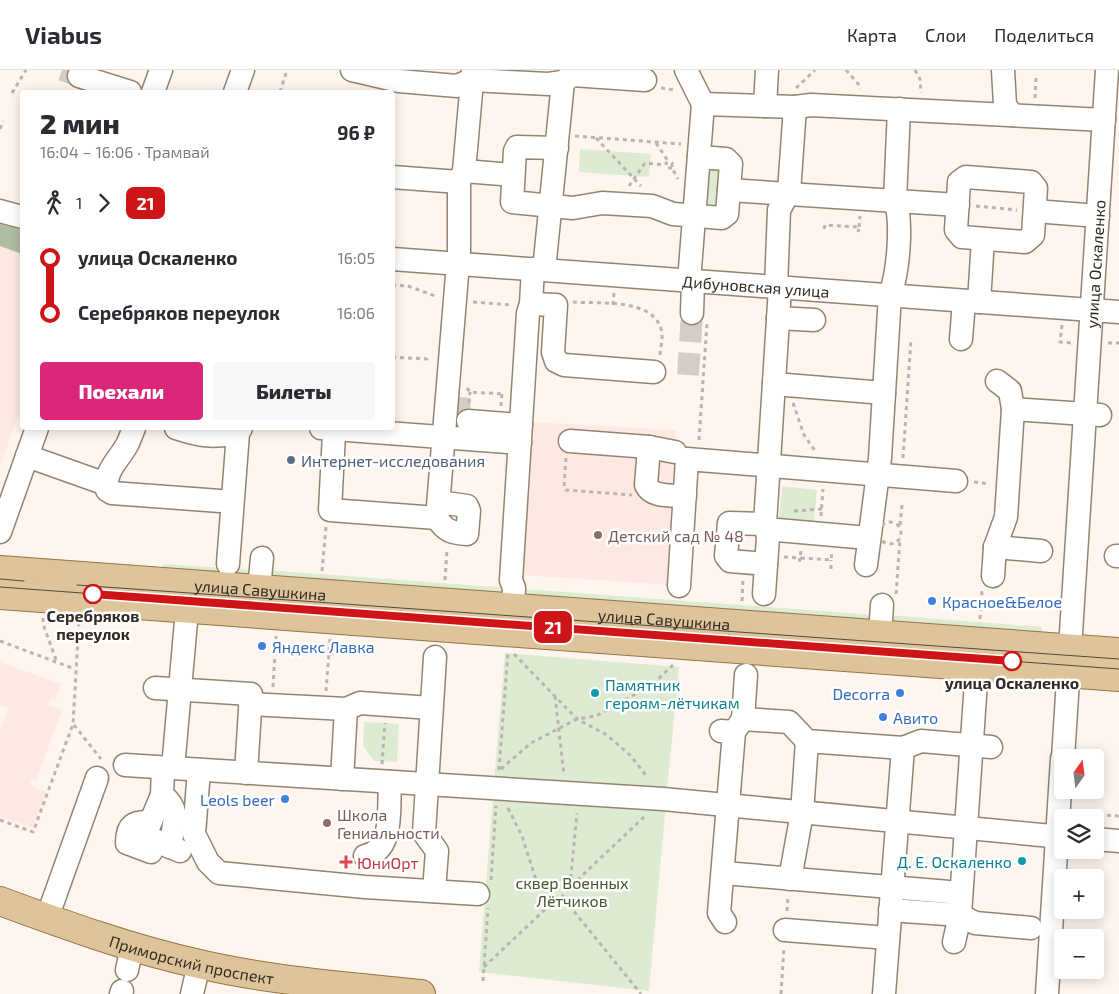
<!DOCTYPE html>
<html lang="ru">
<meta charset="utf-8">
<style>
:root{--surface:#fff;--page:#f7f7f7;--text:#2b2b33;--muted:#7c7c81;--line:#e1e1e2;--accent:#db2777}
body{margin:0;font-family:"Exo 2",sans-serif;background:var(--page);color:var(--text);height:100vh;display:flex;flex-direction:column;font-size:19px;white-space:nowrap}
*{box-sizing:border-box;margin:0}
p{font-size:16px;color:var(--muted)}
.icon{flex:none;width:28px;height:28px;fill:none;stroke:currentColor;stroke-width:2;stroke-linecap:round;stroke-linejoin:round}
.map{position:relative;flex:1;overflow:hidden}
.sheet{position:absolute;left:20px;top:20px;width:375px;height:340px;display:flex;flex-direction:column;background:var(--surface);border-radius:5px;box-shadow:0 2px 12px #0003}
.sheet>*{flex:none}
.badge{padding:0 10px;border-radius:8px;font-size:18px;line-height:32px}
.needle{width:32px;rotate:14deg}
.fabs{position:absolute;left:1054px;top:679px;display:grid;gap:10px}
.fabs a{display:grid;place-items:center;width:50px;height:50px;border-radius:5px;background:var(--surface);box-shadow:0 2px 12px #0003;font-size:25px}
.map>.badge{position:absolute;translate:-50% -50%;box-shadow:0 0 0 2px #fff}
.legs{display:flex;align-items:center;gap:8px;height:55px;padding:0 20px;font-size:16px}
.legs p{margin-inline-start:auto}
.overview{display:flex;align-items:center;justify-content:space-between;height:85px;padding:0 20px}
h1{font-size:28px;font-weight:800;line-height:38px}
.action{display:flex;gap:10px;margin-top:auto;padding:10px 20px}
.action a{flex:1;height:58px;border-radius:5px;background:var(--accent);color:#fff;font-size:20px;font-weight:800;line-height:58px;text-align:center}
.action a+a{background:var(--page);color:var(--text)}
ul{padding:0 20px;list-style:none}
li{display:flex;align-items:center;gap:18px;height:55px;font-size:19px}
li i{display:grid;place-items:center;width:8px;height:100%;margin:0 6px;background:currentColor}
li i::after{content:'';width:12px;height:12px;margin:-6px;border:4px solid;border-radius:50%;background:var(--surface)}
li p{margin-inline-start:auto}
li:first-child i{background:linear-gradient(#0000 50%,currentColor 0)}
li:last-child i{background:linear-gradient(currentColor 50%,#0000 0)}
header{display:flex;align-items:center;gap:30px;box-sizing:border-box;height:70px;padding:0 25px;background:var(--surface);border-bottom:1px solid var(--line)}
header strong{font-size:24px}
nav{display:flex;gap:28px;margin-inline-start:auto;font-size:18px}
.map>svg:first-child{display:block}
</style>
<header>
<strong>Viabus</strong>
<nav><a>Карта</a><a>Слои</a><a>Поделиться</a></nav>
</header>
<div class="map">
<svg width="1119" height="924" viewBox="0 0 1119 924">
<rect width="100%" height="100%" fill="#fef6ee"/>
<path fill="#fde9e2" d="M 0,176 L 22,184 L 22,335 L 0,397 Z
M 531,352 L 676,360 L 668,515 L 523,505 Z
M 0,592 L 61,614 L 55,630 L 51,628 L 48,635 L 62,640 L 36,711 L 32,709 L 30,715 L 46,722 L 33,758 L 0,746 L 0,662 L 8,638 L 0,635 Z"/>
<path fill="#ddebd2" d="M 580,79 L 651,84 L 649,107 L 579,102 Z
M 724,94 L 721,140 L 704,135 L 706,96 Z
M 782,416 L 817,420 L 814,451 L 779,448 Z
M 163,494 L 256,500 L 252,506 L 162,505 Z
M 266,500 L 509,518 L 508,530 L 269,507 Z
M 523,519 L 876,545 L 873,554 L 522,531 Z
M 888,545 L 1042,557 L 1041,570 L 891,559 Z
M 505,583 L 679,597 L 667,720 L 494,712 Z
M 364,652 L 399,654 L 397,692 L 374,691 L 363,676 Z
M 493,726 L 666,733 L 649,921 L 479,902 Z"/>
<path fill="#adbda1" d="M 0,154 L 22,160 L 22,184 L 0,176 Z"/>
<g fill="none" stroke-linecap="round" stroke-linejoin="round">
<path stroke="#d5cdc5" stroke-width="22" stroke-dasharray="22 11" stroke-linecap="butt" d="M 62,0 L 79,6
M 688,305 L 692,243
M 460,327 C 459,338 458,345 468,351"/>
<g stroke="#958371" stroke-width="25">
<g id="minor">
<path d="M 352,0 L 399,11 L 457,16 L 471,10 L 548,14 L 563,12 L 572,5 L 645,10"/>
<path d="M 686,0 L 703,34 L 765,36 L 767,0"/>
<path d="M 1003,0 L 1005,35 L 1012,45"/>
<path d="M 79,6 L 130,22"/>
<path d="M 153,22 L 161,0"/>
<path d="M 235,22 L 243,0"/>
<path d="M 765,36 L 795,37 L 811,35 L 1104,50"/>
<path d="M 557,78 L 517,77 L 515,81 L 512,132 L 573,138 L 602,133 L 619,134 L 652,136 L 673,144 L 722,148 L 727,144 L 731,94 L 726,89 L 699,87"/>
<path d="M 464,101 L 513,105"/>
<path d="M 392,107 L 459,112"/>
<path d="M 966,107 L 1031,112 L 1036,118 L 1033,165 L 1025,172 L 962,167 L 956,160 L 959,112 Z"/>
<path d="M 729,120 L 958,135"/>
<path d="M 0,141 L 22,147"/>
<path d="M 1035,141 L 1098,146"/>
<path id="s1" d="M 392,189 L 1119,242"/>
<path d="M 544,200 L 563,12"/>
<path d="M 689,211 L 703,34"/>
<path d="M 776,217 L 779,140 L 789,122 L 795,37"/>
<path d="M 979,232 L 983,169"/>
<path d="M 531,234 L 556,235 L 553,282 L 556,291 L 564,295 L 654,302"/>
<path d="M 692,243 L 693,211"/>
<path d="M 778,248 L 814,250"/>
<path d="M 961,269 L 964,231"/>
<path d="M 774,314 L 884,323"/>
<path d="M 1013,339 L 1100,345"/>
<path d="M 468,351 L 521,355"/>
<path d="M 134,358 C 132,363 130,368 128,373 C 120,389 104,400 107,420 L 112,423 L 220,431"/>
<path d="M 176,358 C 201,366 211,368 238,363"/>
<path d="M 321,358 L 520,373"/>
<path d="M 332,358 L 334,364 L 330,440 L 437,448"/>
<path d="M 570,371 L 649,377 L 675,382"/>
<path d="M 649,377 L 646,415 C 652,428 672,425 685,426"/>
<path d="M 27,386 L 106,414"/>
<path d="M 439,432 L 467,436 L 469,441 L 467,464 C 452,463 445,461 437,448 L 459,181 L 459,112 L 464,101 L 473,0"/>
<path d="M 765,454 L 729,453 L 726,486 L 730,491 L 766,494"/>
<path d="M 766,459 L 868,468"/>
<path d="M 0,462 L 37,358"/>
<path d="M 995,477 L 1041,481"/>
<path d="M 1116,486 L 1119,486"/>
<path d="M 228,494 L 238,363 L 241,358"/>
<path d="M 866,495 L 880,388 L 890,225 C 898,203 903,153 895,130 L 899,39"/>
<path d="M 993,506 L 995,477 L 1006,447 L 1013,339 L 1010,321 L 997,311"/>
<path d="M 679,516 L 687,389 L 956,411"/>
<path d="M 259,519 L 262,488"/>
<path d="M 764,524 L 768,467 L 765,454 L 780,218"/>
<path d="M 513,538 L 514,518 L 511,510 L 528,243 L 531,234 L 533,199"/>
<path d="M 880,565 L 882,535"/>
<path d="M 155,618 L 251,624 L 246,703"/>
<path d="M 250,634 L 346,639 L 360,633 L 431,638"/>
<path d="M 743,649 L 746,605"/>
<path d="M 721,661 L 734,662 L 719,843 L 725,852"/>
<path d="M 734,662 L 743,649 L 789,652 L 807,671 L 903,678 L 921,671 L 991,677"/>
<path id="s2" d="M 1063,688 L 1107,0"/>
<path d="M 125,695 L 663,729 L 1062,767"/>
<path d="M 163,698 L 162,725 L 146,763 L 147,767 L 180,781"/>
<path d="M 173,698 L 187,540"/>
<path d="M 199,700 L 194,764 L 208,792 L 219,803 L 365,817 L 478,824"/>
<path d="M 342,709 L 346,639"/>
<path d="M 162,725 C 182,740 173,755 170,777"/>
<path d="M 150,752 C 134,751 127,755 127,773 L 151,782 L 156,772"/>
<path d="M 1095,769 L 1119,771"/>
<path d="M 365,786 C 395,780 388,737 390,712"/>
<path d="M 724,803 L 961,823"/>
<path d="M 790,809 L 802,743 L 807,671"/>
<path d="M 434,821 L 437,781 L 424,763 L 435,587"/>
<path d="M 890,840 L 960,845 L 977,597"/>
<path d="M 47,848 L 97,708"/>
<path d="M 785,860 L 888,868"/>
<path d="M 954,872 L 960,845 L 975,853 L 1031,858"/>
<path d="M 127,900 L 132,876"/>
<path d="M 121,924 L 122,921"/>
<path d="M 192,924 L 199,894"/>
<path d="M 884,924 L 903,678"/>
<path d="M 1047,924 L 1062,689"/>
</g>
</g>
<g stroke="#947444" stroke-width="30">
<g id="major">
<path id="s3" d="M 0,500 L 1119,582"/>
<path d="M 0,525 L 1119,607"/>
<path id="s4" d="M 0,831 C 65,855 131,879 199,894 C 272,911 347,916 421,924"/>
</g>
</g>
<path stroke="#bcb4ac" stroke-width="3" stroke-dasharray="4 4" stroke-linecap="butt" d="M 846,0 L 860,16 L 860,19
M 915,0 L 920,9 L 921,23
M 661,18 L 675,20
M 796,18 L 815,0
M 280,22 L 287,0
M 12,23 L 26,0
M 1035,28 L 1036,6
M 0,59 L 3,51
M 575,66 L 681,74
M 596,68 L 641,116
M 656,73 L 668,91
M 672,98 L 667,98 L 666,93 L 672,93 L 672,98 L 678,109
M 629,116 L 645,93 L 665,95
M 976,136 L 1017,140
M 859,157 L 860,146
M 824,159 L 825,155 L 859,157 L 858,162
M 392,215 L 408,216 L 435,226 L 435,229
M 473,232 L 512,235
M 573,232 C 600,234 652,228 661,259 C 664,266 660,279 660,286
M 613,235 L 614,223
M 1062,255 L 1060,272 L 1072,273
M 1108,273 L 1119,273
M 392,287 L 427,289 L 431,286
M 467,318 L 470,322 L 504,324
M 469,333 L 470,322
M 793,333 L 804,365 L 815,381
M 501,336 L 502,324
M 699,370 L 707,253
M 566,388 L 564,417 L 566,420 L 632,425
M 903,388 L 911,269
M 974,412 L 990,414
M 794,441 L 822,439
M 821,446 L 823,419
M879 463a11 11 0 1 1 22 0a11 11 0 1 1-22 0Z
M 900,455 L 902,435
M 801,481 L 800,488 L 831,490 L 832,483
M 784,487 L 800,488 L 799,496
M 831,499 L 831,490
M 322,501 L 326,457
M 445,510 L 447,479
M 896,524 L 900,469
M 742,531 L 743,509
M 43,548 L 43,554 L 57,592
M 980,549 L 982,520
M 0,571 L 75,599
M 514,584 L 577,649 L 607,665 L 631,686 L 648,708
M 273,617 L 276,566
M 326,621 L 330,569
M 555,626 L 564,705
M 74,655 L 101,689
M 382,694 L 385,653
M 501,699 L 531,673 L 577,649 L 596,646 L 652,615 L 673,595
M 499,700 L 508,582
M 508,738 L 522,766 L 537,813 L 545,821 L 568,834 L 641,924
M 1075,743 L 1119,746
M 0,750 L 33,762 L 73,654 L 79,551
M 491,810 L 496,736
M 570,816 L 577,743
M 787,841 L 788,827
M 484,897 L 553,832 L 561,828 L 570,817 L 645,746
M 483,911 L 488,838
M 781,924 L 784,877"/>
<use href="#minor" stroke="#fff" stroke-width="22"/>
<use href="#major" stroke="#dec49a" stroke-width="28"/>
<path stroke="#504941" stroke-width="1" d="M 0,509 L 24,511
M 77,515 L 1119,589
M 0,517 L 1119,599"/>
</g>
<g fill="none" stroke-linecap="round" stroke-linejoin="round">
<g stroke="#fff" stroke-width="11">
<path id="line-1" d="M 93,524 L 1012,591"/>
</g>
<use href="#line-1" stroke="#ce1417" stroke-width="8"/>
</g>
<circle fill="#5c6f8a" stroke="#fff" stroke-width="2" cx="291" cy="390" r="5"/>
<g fill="#8d6e63" stroke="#fff" stroke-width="2">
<circle cx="598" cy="465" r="5"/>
<circle cx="327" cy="753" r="5"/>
</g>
<g fill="#fff" stroke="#ce1417" stroke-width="2.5">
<circle cx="93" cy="524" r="9"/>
<circle cx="1012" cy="591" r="9"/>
</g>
<g fill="#3f7fe0" stroke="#fff" stroke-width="2">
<circle cx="932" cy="531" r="5"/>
<circle cx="262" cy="576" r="5"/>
<circle cx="900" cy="623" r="5"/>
<circle cx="883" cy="647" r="5"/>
<circle cx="285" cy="729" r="5"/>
</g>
<g fill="#0f9aa8" stroke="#fff" stroke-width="2">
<circle cx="595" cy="623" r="5"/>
<circle cx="1022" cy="791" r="5"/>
</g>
<path fill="#e0444e" stroke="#fff" stroke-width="2" d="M343.5 784.5h5v5h5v5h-5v5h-5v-5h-5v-5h5z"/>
<g text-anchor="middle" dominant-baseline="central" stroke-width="5" stroke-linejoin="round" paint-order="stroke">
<g font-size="16" fill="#322b23" stroke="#fff">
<text stroke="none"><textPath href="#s2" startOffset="495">улица Оскаленко</textPath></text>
<text stroke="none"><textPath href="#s1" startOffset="365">Дибуновская улица</textPath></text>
<text stroke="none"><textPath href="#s3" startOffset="261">улица Савушкина</textPath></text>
<text stroke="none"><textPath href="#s3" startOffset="666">улица Савушкина</textPath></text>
<text stroke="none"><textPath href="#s4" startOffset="201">Приморский проспект</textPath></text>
</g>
<g font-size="16" fill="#4e5e75" stroke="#fff" text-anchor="start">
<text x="301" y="390">Интернет-исследования</text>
</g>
<g font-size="16" fill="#785e54" stroke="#fff" text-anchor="start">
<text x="608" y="465">Детский сад № 48</text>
<text x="337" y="744">Школа<tspan x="337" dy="18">Гениальности</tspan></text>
</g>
<g font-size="16" fill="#366cbe" stroke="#fff" text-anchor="start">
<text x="942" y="531">Красное&amp;Белое</text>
<text x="272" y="576">Яндекс Лавка</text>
<text x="890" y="623" text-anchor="end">Decorra</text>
<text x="893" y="647">Авито</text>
<text x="275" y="729" text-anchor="end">Leols beer</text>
</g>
<g font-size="16" font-weight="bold" fill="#322b23" stroke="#fff">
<text x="93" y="545">Серебряков<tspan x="93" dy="18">переулок</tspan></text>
<text x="1012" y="612">улица Оскаленко</text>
</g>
<g font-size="16" fill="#0d838f" stroke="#fff" text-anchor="start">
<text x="605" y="614">Памятник<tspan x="605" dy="18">героям-лётчикам</tspan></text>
<text x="1012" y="791" text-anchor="end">Д. Е. Оскаленко</text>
</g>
<g font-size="16" fill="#be3a42" stroke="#fff" text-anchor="start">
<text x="357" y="792">ЮниОрт</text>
</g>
<g font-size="16" fill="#43592e" stroke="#fff">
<text x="572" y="812">сквер Военных<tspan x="572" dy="18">Лётчиков</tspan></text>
</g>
</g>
</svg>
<div class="fabs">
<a><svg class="needle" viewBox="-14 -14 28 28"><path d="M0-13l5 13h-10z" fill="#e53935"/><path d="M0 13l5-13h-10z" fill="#7c7c81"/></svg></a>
<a><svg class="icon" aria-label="layers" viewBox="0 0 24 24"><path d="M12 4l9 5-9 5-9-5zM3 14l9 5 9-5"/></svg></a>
<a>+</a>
<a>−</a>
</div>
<b class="badge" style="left:553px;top:557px;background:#ce1417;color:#fff">21</b>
<section class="sheet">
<div class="overview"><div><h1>2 мин</h1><p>16:04 – 16:06 · Трамвай</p></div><b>96 ₽</b></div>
<div class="legs"><svg class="icon" aria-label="walk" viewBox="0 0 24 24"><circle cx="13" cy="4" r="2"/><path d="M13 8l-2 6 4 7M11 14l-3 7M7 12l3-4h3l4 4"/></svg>1<svg class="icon" aria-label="forward" viewBox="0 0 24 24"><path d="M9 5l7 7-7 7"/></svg><b class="badge" style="background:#ce1417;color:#fff">21</b></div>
<ul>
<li><i style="color:#ce1417"></i><b>улица Оскаленко</b><p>16:05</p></li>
<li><i style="color:#ce1417"></i><b>Серебряков переулок</b><p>16:06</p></li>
</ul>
<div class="action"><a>Поехали</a><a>Билеты</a></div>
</section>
</div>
